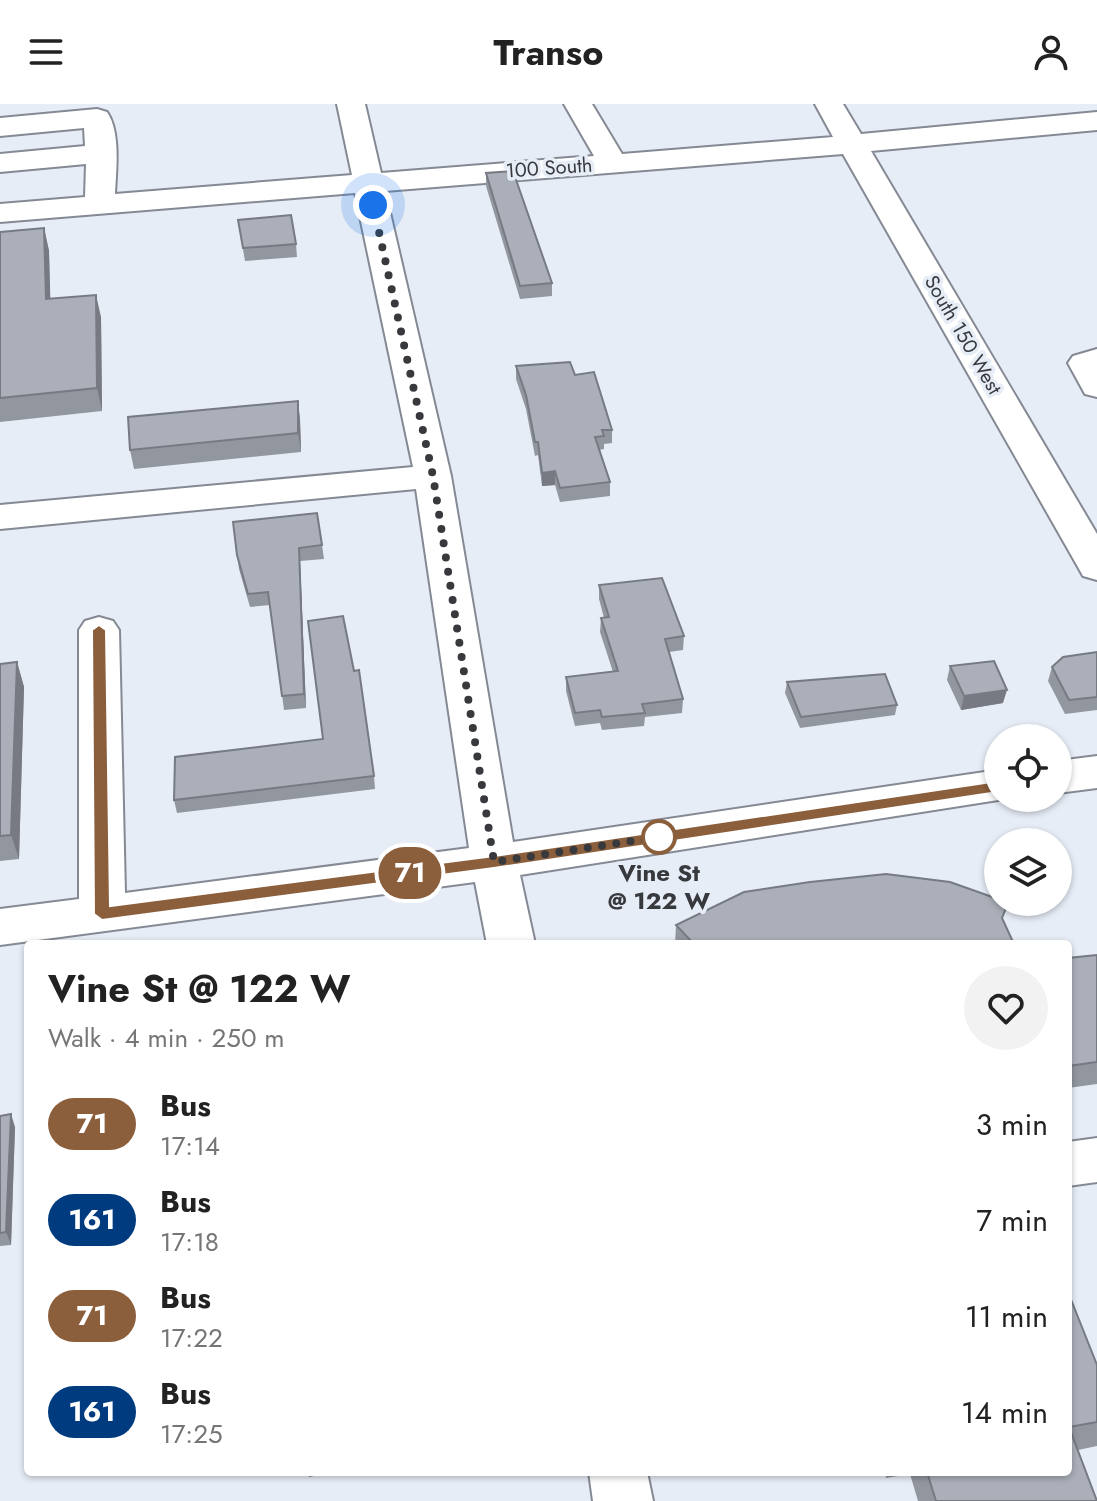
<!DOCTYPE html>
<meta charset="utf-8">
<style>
:root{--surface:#fff;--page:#f2f2f2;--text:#222;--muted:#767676}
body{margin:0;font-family:Jost,sans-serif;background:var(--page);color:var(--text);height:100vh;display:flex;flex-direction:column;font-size:30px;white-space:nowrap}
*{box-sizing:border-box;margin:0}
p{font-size:26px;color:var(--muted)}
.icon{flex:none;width:44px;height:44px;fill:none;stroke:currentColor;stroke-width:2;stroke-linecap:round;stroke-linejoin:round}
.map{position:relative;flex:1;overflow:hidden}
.drawer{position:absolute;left:24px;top:836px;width:1048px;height:536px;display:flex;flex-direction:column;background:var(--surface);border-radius:8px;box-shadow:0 2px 6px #0004}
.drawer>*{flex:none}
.badge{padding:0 16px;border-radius:26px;font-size:28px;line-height:52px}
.buttons{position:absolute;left:984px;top:620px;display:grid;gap:16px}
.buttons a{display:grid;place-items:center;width:88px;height:88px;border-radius:50%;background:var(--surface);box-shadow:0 2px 6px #0004;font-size:40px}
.you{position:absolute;width:40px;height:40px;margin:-20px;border:6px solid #fff;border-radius:50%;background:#1a73e8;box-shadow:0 0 0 12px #1a73e833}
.map>.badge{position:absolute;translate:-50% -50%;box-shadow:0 0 0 4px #fff}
.round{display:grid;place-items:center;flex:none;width:84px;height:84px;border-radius:42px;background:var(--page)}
.head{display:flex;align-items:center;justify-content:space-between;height:136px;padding:0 24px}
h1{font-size:38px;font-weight:700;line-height:60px}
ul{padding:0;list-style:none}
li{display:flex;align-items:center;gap:24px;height:96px;padding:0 24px}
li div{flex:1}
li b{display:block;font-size:30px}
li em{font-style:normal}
li .badge{min-width:88px;font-weight:700;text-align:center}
header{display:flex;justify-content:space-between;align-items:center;height:104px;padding:0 24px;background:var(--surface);font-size:36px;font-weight:700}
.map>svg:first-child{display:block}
</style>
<header><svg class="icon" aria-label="menu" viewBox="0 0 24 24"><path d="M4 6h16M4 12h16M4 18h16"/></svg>Transo<svg class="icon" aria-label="person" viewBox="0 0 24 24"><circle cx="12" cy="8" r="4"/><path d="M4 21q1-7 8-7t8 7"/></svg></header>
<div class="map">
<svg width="1097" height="1397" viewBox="0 0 1097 1397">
<rect width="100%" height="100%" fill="#e7edf7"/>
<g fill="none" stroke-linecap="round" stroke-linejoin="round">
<g stroke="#848993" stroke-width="4">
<path id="minor" d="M 337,0 L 365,0 L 381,69 L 594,52 L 564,0 L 592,0 L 622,50 L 833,33 L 815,0 L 843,0 L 861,30 L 1097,8 L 1097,26 L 871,47 L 1097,430 L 1097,476 L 1083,472 L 1078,463 L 843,50 L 385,87 L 451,372 L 513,738 L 998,666 L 998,694 L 1011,694 L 520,771 L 535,840 L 487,840 L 475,778 L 0,841 L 0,805 L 79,795 L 79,526 L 85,517 L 99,513 L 113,517 L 119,526 L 125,789 L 469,744 L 416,385 L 0,425 L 0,401 L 413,363 L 355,89 L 0,118 L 0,100 L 85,93 L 86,60 L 0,68 L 0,50 L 85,42 L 84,24 L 0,32 L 0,14 L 97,5 L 107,8 C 121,28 116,67 115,90 L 352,71 Z
M 1097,245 L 1097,293 L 1085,290 L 1068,259 L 1073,252 Z
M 1097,652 L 1097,684 L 1058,689 L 1058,657 Z
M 1097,1034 L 1097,1078 L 1068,1082 L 1068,1038 Z
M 589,1368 L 647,1368 L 653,1397 L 593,1397 Z"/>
</g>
<use href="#minor" fill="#fff" fill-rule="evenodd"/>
</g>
<path fill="#92969f" d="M 486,69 L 552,179 L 552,192 L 520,195 L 486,82 Z
M 238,116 L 296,140 L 297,153 L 245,157 Z
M 44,124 L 49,147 L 50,195 L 101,213 L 102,307 L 0,318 L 0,128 Z
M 516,262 L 575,271 L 612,326 L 612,339 L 604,340 L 604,345 L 599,346 L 610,378 L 610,392 L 560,398 L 555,381 L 542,382 L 538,351 L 535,352 L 526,305 L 516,275 Z
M 298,297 L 300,316 L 301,348 L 134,365 L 130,346 Z
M 233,418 L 322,441 L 324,455 L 300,457 L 306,604 L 284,606 L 270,501 L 250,503 L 239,465 Z
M 599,481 L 684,532 L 683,546 L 669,548 L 683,595 L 682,609 L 645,613 L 644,622 L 602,626 L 600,619 L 575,622 L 566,587 L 566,573 L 613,568 L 600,528 L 601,514 L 604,514 L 599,495 Z
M 1097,548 L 1097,606 L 1065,610 L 1048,577 L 1052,563 Z
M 17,558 L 24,583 L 19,755 L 0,757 L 0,560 Z
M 950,562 L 1003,599 L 961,606 L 947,576 Z
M 787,578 L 897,601 L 895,611 L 800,624 L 785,589 Z
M 374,672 L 375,685 L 177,709 L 174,696 Z
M 1003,817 L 1014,840 L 675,840 L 676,821 Z
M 1097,851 L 1097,980 L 1068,984 L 1068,854 Z
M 0,1012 L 15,1023 L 11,1141 L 0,1142 Z
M 1068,1188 L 1097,1261 L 1097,1342 L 1078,1346 L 1097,1397 L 918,1397 L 910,1370 L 886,1374 L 885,1368 L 1068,1368 Z"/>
<path fill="#777a82" d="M 44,124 L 49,147 L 51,218 L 46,195 Z
M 96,191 L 101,213 L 102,307 L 97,284 Z
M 298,297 L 300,316 L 301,348 L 298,329 Z
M 555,367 L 555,381 L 542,382 L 542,369 Z
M 299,444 L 300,457 L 306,604 L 304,590 Z
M 17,558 L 24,583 L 19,755 L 11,731 Z
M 1007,586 L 1003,599 L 961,606 L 964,592 Z
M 11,1010 L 15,1023 L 11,1141 L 6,1128 Z
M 308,1368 L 334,1368 L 309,1373 Z"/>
<path fill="#aaafb9" stroke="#777a82" stroke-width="2" d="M 513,67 L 552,179 L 520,182 L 486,69 Z
M 291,111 L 296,140 L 243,144 L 238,116 Z
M 44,124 L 46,195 L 96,191 L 97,284 L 0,294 L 0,128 Z
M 570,258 L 575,271 L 594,268 L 612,326 L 602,326 L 604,332 L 595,333 L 610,378 L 560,384 L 555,367 L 542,369 L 538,338 L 535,338 L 526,291 L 516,262 Z
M 298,297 L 298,329 L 130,346 L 128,313 Z
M 317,409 L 322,441 L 299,444 L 304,590 L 282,592 L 268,488 L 248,490 L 237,451 L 233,418 Z
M 662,474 L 684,532 L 665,535 L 683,595 L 642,600 L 645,609 L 602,613 L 600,606 L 575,609 L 566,573 L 618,567 L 601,514 L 609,513 L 599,481 Z
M 343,512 L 354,567 L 359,566 L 374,672 L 174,696 L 175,653 L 323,635 L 308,517 Z
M 1097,548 L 1097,593 L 1069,596 L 1052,563 L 1063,553 Z
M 994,557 L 1007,586 L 964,592 L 950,562 Z
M 17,558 L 11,731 L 0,732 L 0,560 Z
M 885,570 L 897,601 L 801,613 L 787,578 Z
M 886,770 L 950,778 L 998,795 L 998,798 L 1008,799 L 1002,814 L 1014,840 L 694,840 L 676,821 L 744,788 L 810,778 Z
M 1097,851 L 1097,958 L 1068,962 L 1068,854 Z
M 11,1010 L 6,1128 L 0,1129 L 0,1012 Z
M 1068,1188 L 1097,1261 L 1097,1318 L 1069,1323 L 1097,1397 L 936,1397 L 927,1368 L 1068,1368 Z"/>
<path fill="#8b5e3c" stroke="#fff" stroke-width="2" d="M 99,521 L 106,526 L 110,802 L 494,752 L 998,677 L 1006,682 L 998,688 L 494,764 L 102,816 L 94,810 L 92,526 Z"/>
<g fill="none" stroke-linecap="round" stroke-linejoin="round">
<path stroke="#37393d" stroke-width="8" stroke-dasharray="0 14.4" d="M 373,101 L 433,372 L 494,758 L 659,733"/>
</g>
<circle fill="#fff" stroke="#8b5e3c" stroke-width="4" cx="659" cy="733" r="16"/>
<g text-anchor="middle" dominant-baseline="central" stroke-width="7" stroke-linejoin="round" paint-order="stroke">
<g font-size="20" fill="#37393d" stroke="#e7edf7">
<text transform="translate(549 64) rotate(-4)">100 South</text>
<text transform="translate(963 231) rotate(60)">South 150 West</text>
</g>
<g font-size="24" font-weight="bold" fill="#37393d" stroke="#e7edf7">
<text x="659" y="768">Vine St<tspan x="659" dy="28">@ 122 W</tspan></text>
</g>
</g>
</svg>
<div class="buttons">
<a><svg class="icon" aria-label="locate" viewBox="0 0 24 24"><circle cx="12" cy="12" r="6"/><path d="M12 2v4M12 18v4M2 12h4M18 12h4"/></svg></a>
<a><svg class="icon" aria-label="layers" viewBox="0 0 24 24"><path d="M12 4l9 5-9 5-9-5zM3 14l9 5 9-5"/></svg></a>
</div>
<div class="you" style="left:373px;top:101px"></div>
<b class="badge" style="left:410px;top:769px;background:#8b5e3c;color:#fff">71</b>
<section class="drawer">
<div class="head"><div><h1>Vine St @ 122 W</h1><p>Walk · 4 min · 250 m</p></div><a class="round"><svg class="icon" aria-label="heart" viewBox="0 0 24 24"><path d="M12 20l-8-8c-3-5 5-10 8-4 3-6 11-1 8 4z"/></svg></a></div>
<ul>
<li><span class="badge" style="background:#8b5e3c;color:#fff">71</span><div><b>Bus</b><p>17:14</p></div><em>3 min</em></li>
<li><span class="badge" style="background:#003b80;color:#fff">161</span><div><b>Bus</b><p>17:18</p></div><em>7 min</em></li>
<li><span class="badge" style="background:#8b5e3c;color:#fff">71</span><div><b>Bus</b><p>17:22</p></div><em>11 min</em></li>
<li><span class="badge" style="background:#003b80;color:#fff">161</span><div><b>Bus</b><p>17:25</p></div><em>14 min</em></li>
</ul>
</section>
</div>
